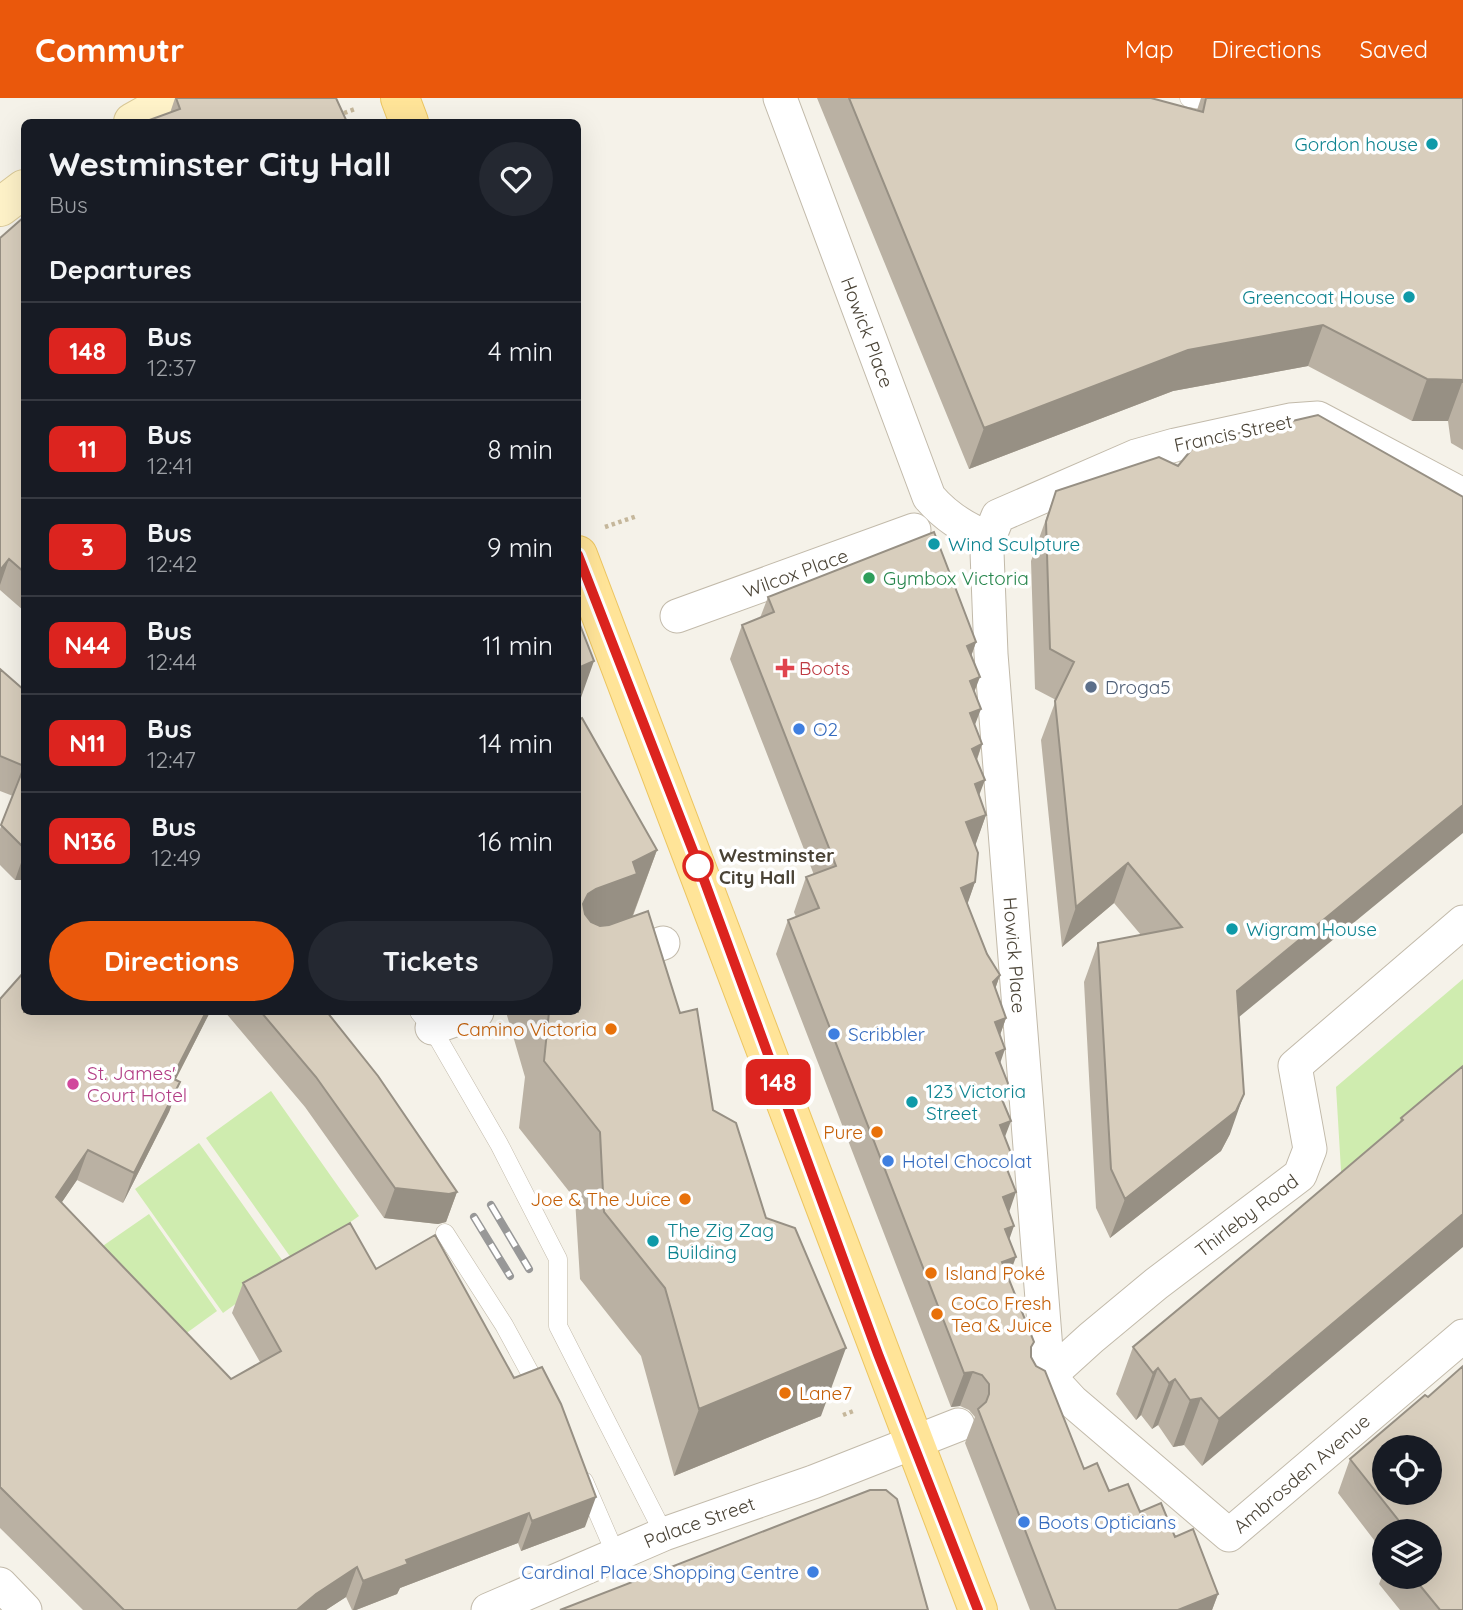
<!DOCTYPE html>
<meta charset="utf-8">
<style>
:root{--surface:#171b24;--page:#242831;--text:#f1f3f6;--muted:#9ea1a6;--line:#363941;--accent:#ea580c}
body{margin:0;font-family:Quicksand,sans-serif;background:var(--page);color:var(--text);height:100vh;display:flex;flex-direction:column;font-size:26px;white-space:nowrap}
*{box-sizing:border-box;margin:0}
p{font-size:23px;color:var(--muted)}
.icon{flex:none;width:38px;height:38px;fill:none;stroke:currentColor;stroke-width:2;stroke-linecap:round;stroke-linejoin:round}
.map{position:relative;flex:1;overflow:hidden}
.drawer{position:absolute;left:21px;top:21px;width:560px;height:896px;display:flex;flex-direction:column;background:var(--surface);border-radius:10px;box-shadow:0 7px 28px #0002}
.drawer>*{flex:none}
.badge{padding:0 14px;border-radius:10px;font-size:24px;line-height:46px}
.tools{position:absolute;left:1372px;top:1337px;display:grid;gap:14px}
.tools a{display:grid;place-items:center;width:70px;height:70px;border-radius:50%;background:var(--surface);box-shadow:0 7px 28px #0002;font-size:35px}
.map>.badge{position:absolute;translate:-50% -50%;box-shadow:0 0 0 4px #fff}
h2{padding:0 28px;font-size:26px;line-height:63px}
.round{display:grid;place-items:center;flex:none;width:74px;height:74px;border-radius:37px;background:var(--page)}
.summary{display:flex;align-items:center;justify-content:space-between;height:119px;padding:0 28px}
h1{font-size:33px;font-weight:700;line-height:52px}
.action{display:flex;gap:14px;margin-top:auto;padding:14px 28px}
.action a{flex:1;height:80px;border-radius:42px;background:var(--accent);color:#fff;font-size:28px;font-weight:700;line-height:80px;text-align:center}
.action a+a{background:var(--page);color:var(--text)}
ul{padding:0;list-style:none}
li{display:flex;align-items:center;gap:21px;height:98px;padding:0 28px;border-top:2px solid var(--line)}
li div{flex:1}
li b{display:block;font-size:26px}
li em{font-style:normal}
li .badge{min-width:77px;font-weight:700;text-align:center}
header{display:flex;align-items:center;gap:42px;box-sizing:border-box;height:98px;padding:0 35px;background:var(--accent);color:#fff}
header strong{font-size:33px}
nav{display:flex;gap:38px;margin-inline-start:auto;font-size:24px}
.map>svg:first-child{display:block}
</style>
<header>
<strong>Commutr</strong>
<nav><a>Map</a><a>Directions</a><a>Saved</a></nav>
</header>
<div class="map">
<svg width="1463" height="1512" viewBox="0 0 1463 1512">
<rect width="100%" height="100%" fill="#f5f2e9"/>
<path fill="#cfecaf" d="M 1463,881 L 1463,989 L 1342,1089 L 1336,989 Z
M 271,993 L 359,1118 L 294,1164 L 206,1040 Z
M 199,1045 L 287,1169 L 223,1215 L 135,1091 Z
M 149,1116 L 217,1213 L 163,1252 L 94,1154 Z"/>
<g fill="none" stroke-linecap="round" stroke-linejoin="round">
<g stroke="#c2baaa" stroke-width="19">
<path id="lane" d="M 1189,0 L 1215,4
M 419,914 L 432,930 L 499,1046 L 558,1161 L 558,1228 L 664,1436
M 445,1135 L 504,1227 L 541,1295
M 584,1383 L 616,1457"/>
</g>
<g stroke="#c2baaa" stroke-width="35">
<g id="street">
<path id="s1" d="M 780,0 L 929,399 C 946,419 965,431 989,440"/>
<path id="s2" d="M 1463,397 L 1318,320 L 1290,322 L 1175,347 L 1136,358 L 998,418 L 989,440 L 987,454 L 991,556 L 1048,1277 L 1072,1303 L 1229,1437 L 1463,1238"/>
<path id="s3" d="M 677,518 L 914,432"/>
<path d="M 578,876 L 663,845"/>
<path d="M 432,930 L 477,914"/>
<path id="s4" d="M 1037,1289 L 1091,1240 L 1156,1186 L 1300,1077 L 1310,1051 L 1295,968 L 1463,824"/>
<path d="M 0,1486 L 25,1512"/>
<path id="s5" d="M 488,1512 L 664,1436 L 813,1384 L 958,1327"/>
</g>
</g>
<g stroke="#d9c896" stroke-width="40">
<path id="secondary" d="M 133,24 L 176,0
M 0,109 L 24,91"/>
</g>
<g stroke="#ecc560" stroke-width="40">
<path id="primary" d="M 400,0 L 409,24
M 578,457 C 714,807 843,1161 978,1512"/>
</g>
<path stroke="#c5b79b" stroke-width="4.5" stroke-dasharray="3.5 3.5" stroke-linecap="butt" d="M 344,15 L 355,11
M 605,429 L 637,418
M 843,1317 L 856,1312"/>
<use href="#lane" stroke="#fff" stroke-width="18"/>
<use href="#street" stroke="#fff" stroke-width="33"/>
<use href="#secondary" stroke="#fff3c9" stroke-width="38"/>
<use href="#primary" stroke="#ffe498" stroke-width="38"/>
<g stroke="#989898" stroke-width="8">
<path id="rail" d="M 491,1107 L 529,1171
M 474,1119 L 510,1178"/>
</g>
<use href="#rail" stroke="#fff" stroke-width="5" stroke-dasharray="16" stroke-linecap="butt"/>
</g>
<path fill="#bab1a3" d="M 175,0 L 336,0 L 170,15 Z
M 817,0 L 1151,0 L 1197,12 L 1201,0 L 1463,0 L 1463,352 L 1451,345 L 1448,323 L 1412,323 L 1308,268 L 1173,293 L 969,371 Z
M 24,119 L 24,513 L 0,492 L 0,140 Z
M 1056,393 L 1239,919 L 1230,1036 L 1221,1053 L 1110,1140 L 1096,1110 L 1084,884 L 1098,845 L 1141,837 L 1114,805 L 1062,849 L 1041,642 L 1056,602 L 1035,591 L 1031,463 Z
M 768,499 L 976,544 L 971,558 L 974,594 L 975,627 L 982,646 L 977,662 L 979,697 L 986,717 L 975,747 L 975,784 L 967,806 L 987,856 L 1000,877 L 995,891 L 1006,920 L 1000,937 L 1000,965 L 1009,988 L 1003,1004 L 1009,1114 L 1008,1180 L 1031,1253 L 1031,1259 L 1084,1371 L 1109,1393 L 1175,1439 L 1218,1496 L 1212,1512 L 1030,1512 L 965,1345 L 975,1319 L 969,1312 L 960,1308 L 951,1309 L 776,856 L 788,822 L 796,819 L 794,814 L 806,779 L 814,777 L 730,561 L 742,527 L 760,520 Z
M 0,571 L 24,592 L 24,785 L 21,782 L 15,782 L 0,767 L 0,731 L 13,698 L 0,693 Z
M 657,752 L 633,818 L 680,915 L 713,1012 L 821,1318 L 674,1378 L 641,1258 L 580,1181 L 575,1101 L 519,1030 L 525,979 L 506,914 L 578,914 Z
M 0,901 L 24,914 L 210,914 L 176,981 L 180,984 L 169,1014 L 123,1105 L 77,1082 L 61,1105 L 231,1281 L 260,1264 L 232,1215 L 243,1185 L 376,1171 L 585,1429 L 521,1453 L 518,1445 L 400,1490 L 397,1496 L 356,1512 L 352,1512 L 346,1499 L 326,1512 L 83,1512 L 0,1430 Z
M 225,914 L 327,914 L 457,1094 L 446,1124 L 438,1126 L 384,1120 L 305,1009 Z
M 1463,968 L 1202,1368 L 1184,1347 L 1173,1349 L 1158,1327 L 1152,1331 L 1141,1317 L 1136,1322 L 1116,1296 L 1133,1249 L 1282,1125 L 1399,1026 L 1401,1020 Z
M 1428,1299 L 1463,1512 L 1400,1512 L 1379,1486 L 1384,1473 L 1384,1479 L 1430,1479 L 1430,1433 L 1384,1433 L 1384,1455 L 1338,1395 L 1350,1361 Z"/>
<path fill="#979084" d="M 1323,227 L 1308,268 L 1173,293 L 969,371 L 984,330 L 1188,252 Z
M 1427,281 L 1463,282 L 1448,323 L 1412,323 Z
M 9,461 L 0,487 L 0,472 Z
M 976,544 L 964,579 L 967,548 Z
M 594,563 L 578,608 L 578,570 Z
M 980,579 L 967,613 L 970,583 Z
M 981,611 L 968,645 L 970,615 Z
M 982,646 L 970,681 L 972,651 Z
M 985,682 L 972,716 L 975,686 Z
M 1463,707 L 1463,735 L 1222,933 L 1237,893 Z
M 986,717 L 974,751 L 966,724 Z
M 657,752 L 632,819 L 578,856 L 583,806 L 588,796 L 633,764 Z
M 24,756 L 24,772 L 21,782 L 15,782 Z
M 1128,765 L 1114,805 L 1062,849 L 1076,809 Z
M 975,784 L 963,819 L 961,790 Z
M 1000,877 L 988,911 L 993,884 Z
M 206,914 L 210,914 L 161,1010 L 172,980 Z
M 1006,920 L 994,954 L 995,924 Z
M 1005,951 L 993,986 L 996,955 Z
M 180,984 L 169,1014 L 123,1105 L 134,1075 Z
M 1009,988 L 997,1022 L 998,992 Z
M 1244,996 L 1230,1036 L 1221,1053 L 1110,1140 L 1125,1101 Z
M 1011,1023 L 998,1057 L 1000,1027 Z
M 88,1052 L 77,1082 L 45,1129 L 56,1099 Z
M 1012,1058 L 1000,1092 L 1003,1061 Z
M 395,1090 L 457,1094 L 446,1124 L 438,1126 L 384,1120 Z
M 1016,1094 L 1004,1129 L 1003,1099 Z
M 1463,1116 L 1463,1149 L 1202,1368 L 1219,1321 Z
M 1014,1128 L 1002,1162 L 1005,1131 Z
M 1016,1159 L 1003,1194 L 1002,1164 Z
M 846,1250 L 821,1318 L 674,1378 L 699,1311 Z
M 1158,1270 L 1141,1317 L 1136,1322 L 1153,1275 Z
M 973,1274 L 960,1308 L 951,1309 L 964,1275 Z
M 1175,1281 L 1158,1327 L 1152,1331 L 1169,1285 Z
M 1201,1300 L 1184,1347 L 1173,1349 L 1190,1302 Z
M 596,1399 L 585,1429 L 521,1453 L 532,1423 Z
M 529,1415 L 518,1445 L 400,1490 L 397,1496 L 356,1512 L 353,1512 L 363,1483 L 406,1462 Z
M 357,1469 L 346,1499 L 326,1512 L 297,1512 L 316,1496 Z
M 1218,1496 L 1212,1512 L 1178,1512 Z"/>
<path fill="#d8cebd" stroke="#979084" stroke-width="2" fill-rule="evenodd" d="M 176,0 L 336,0 L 347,24 L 144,24 L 180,11 Z
M 849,0 L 1151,0 L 1203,14 L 1206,0 L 1463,0 L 1463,285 L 1463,282 L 1427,281 L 1323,227 L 1188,252 L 984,330 Z
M 24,119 L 24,474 L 9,461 L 0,472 L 0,140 Z
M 1318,317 L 1463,399 L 1463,707 L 1237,893 L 1244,996 L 1236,1013 L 1125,1101 L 1111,1071 L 1098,845 L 1182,829 L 1128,765 L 1076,809 L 1055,603 L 1074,564 L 1050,551 L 1046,424 L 1056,393 L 1159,359 L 1178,368 L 1197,345 Z
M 934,434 L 976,544 L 967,548 L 980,579 L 970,583 L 981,611 L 970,615 L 982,646 L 972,651 L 985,682 L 975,686 L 986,717 L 966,724 L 978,755 L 975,784 L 961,790 L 987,856 L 1000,877 L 993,884 L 1006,920 L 995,924 L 1005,951 L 996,955 L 1009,988 L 998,992 L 1011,1023 L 1000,1027 L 1012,1058 L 1003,1061 L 1016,1094 L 1003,1099 L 1014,1128 L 1005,1131 L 1016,1159 L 1002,1164 L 1034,1244 L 1031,1249 L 1031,1259 L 1036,1268 L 1045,1273 L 1084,1371 L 1097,1365 L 1109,1393 L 1128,1386 L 1140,1414 L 1161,1405 L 1175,1439 L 1193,1431 L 1218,1496 L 1178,1512 L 1056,1512 L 978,1311 L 986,1304 L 989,1296 L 989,1286 L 982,1277 L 973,1274 L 964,1275 L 788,822 L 819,810 L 806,779 L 836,768 L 742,527 L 774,514 L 768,499 Z
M 578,522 L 594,563 L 578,570 Z
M 0,571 L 24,592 L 24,668 L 0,658 Z
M 582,620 L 657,752 L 633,764 L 637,776 L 596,791 L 588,796 L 583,806 L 585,816 L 591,824 L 600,828 L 609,827 L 648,813 L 680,915 L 697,911 L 713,1012 L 736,1025 L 766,1120 L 795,1130 L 846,1250 L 699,1311 L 665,1190 L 604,1114 L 600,1034 L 544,963 L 549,914 L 578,914 L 578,622 Z
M 24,669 L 24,750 L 1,727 Z
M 24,874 L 24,914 L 206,914 L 172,980 L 180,984 L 134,1075 L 88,1052 L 56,1099 L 231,1281 L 281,1253 L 243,1185 L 350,1125 L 376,1171 L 435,1137 L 514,1280 L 542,1269 L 561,1306 L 596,1399 L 532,1423 L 529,1415 L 406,1462 L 408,1466 L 363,1483 L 357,1469 L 316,1496 L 297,1512 L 124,1512 L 0,1389 L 0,901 Z
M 261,914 L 327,914 L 378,978 L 457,1094 L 449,1096 L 395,1090 L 316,979 Z
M 1463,968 L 1463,1116 L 1219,1321 L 1201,1300 L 1190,1302 L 1175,1281 L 1169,1285 L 1158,1270 L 1153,1275 L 1133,1249 L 1282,1125 L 1403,1022 L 1401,1020 Z
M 1463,1268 L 1463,1512 L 1440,1512 L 1413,1479 L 1430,1479 L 1430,1433 L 1407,1433 L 1350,1361 L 1425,1297 L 1428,1299 ZM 1384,1349 L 1430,1349 L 1430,1395 L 1384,1395 Z
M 870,1392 L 886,1392 L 897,1401 L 928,1512 L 560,1512 Z"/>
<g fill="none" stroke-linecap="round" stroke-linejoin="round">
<g stroke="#fff" stroke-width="16">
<path id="line" d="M 578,457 L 700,771 L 878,1256 L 978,1512"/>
</g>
<use href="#line" stroke="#dc241f" stroke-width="10"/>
</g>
<g fill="#0f9aa8" stroke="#fff" stroke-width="2.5">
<circle cx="1432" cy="46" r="7"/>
<circle cx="1409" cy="199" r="7"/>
<circle cx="934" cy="446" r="7"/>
<circle cx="1232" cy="831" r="7"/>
<circle cx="912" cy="1004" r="7"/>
<circle cx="653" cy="1143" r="7"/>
</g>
<circle fill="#2e9e5b" stroke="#fff" stroke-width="2.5" cx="869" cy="480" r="7"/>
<path fill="#e0444e" stroke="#fff" stroke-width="2.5" d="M781.5 559.5h7v7h7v7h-7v7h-7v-7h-7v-7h7z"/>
<circle fill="#5c6f8a" stroke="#fff" stroke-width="2.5" cx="1091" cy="589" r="7"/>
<g fill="#3f7fe0" stroke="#fff" stroke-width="2.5">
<circle cx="799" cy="631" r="7"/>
<circle cx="834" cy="936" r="7"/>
<circle cx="888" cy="1063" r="7"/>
<circle cx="1024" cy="1424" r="7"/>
<circle cx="813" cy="1474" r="7"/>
</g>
<circle fill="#fff" stroke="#dc241f" stroke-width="3.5" cx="698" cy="768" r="14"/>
<g fill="#e8710a" stroke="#fff" stroke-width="2.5">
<circle cx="611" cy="931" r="7"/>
<circle cx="877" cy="1034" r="7"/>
<circle cx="685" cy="1101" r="7"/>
<circle cx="931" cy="1175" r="7"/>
<circle cx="937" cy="1216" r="7"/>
<circle cx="785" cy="1295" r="7"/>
</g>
<circle fill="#d1479c" stroke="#fff" stroke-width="2.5" cx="73" cy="986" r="7"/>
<g text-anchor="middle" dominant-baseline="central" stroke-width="7" stroke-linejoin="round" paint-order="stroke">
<g font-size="19" fill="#0d838f" stroke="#fff" text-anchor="start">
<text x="1418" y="46" text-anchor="end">Gordon house</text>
<text x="1395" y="199" text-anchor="end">Greencoat House</text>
<text x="948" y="446">Wind Sculpture</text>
<text x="1246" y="831">Wigram House</text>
<text x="926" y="993">123 Victoria<tspan x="926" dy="22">Street</tspan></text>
<text x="667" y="1132">The Zig Zag<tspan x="667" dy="22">Building</tspan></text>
</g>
<g font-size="19" fill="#4a4336" stroke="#fff">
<text stroke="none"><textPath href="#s1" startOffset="250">Howick Place</textPath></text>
<text transform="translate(1233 335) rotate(-12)">Francis Street</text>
<text stroke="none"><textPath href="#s3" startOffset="126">Wilcox Place</textPath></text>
<text stroke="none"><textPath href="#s2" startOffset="943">Howick Place</textPath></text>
<text stroke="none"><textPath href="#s4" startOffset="271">Thirleby Road</textPath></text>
<text stroke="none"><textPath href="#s2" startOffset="1701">Ambrosden Avenue</textPath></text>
<text stroke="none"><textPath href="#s5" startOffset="229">Palace Street</textPath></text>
</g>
<g font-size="19" fill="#27864d" stroke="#fff" text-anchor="start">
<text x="883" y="480">Gymbox Victoria</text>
</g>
<g font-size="19" fill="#be3a42" stroke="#fff" text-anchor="start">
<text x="799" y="570">Boots</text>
</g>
<g font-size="19" fill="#4e5e75" stroke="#fff" text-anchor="start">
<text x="1105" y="589">Droga5</text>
</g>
<g font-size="19" fill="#366cbe" stroke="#fff" text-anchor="start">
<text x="813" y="631">O2</text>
<text x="848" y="936">Scribbler</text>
<text x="902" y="1063">Hotel Chocolat</text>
<text x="1038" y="1424">Boots Opticians</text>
<text x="799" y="1474" text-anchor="end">Cardinal Place Shopping Centre</text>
</g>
<g font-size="19" font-weight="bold" fill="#4a4336" stroke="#fff" text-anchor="start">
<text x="719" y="757">Westminster<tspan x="719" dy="22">City Hall</tspan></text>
</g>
<g font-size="19" fill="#c56008" stroke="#fff" text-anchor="end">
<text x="597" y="931">Camino Victoria</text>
<text x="863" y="1034">Pure</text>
<text x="671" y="1101">Joe &amp; The Juice</text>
<text x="945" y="1175" text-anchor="start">Island Poké</text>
<text x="951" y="1205" text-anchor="start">CoCo Fresh<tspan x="951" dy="22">Tea &amp; Juice</tspan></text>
<text x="799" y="1295" text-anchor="start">Lane7</text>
</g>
<g font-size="19" fill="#b23c85" stroke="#fff" text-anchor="start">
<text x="87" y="975">St. James'<tspan x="87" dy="22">Court Hotel</tspan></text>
</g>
</g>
</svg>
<div class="tools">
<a><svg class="icon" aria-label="locate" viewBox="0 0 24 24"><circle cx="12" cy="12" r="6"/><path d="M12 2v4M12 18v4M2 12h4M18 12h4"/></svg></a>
<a><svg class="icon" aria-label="layers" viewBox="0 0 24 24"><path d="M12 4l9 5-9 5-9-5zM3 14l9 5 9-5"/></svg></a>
</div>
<b class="badge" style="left:778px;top:984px;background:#dc241f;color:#fff">148</b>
<section class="drawer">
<div class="summary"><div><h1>Westminster City Hall</h1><p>Bus</p></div><a class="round"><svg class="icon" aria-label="heart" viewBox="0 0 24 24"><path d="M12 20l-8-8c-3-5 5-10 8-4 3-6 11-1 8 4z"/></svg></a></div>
<h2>Departures</h2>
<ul>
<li><span class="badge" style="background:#dc241f;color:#fff">148</span><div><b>Bus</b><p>12:37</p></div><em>4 min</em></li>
<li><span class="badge" style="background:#dc241f;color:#fff">11</span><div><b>Bus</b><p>12:41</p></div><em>8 min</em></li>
<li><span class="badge" style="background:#dc241f;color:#fff">3</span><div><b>Bus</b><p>12:42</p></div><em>9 min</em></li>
<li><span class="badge" style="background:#dc241f;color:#fff">N44</span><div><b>Bus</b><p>12:44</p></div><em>11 min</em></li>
<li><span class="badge" style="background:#dc241f;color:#fff">N11</span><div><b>Bus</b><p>12:47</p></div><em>14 min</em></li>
<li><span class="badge" style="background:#dc241f;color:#fff">N136</span><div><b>Bus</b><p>12:49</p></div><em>16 min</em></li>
</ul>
<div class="action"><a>Directions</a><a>Tickets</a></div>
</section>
</div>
